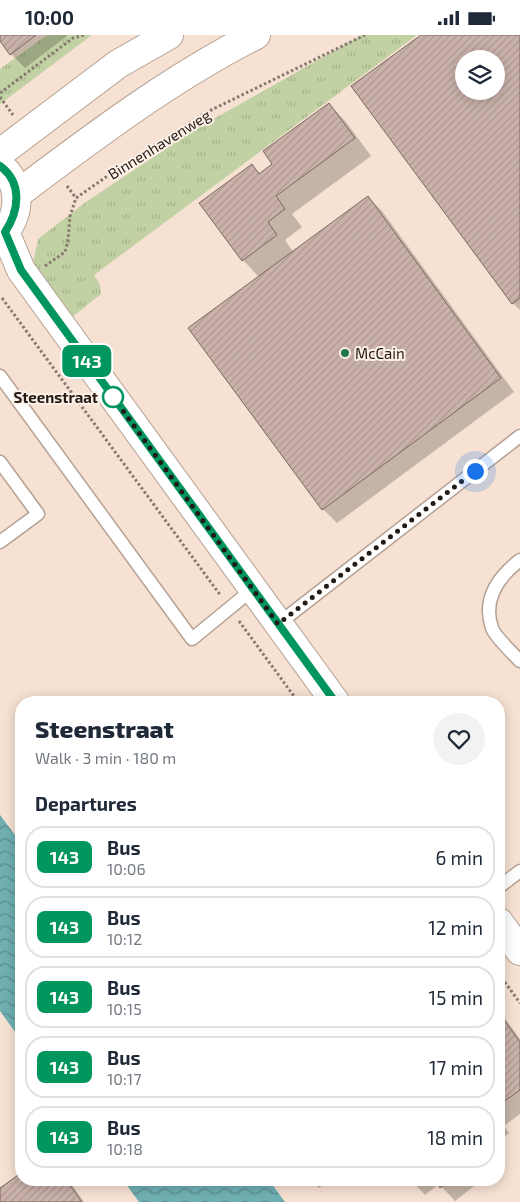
<!DOCTYPE html>
<meta charset="utf-8">
<style>
:root{--surface:#fff;--page:#f2f2f3;--text:#1f2937;--muted:#747a83;--line:#e0e1e3}
body{margin:0;font-family:"Exo 2",sans-serif;background:var(--page);color:var(--text);height:100vh;display:flex;flex-direction:column;font-size:19px;white-space:nowrap}
*{box-sizing:border-box;margin:0}
p{font-size:16px;color:var(--muted)}
.icon{flex:none;width:28px;height:28px;fill:none;stroke:currentColor;stroke-width:2;stroke-linecap:round;stroke-linejoin:round}
.map{position:relative;flex:1;overflow:hidden}
.drawer{position:absolute;left:15px;top:661px;width:490px;height:490px;display:flex;flex-direction:column;background:var(--surface);border-radius:20px;box-shadow:0 2px 12px #0003}
.drawer>*{flex:none}
.badge{padding:0 10px;border-radius:8px;font-size:18px;line-height:32px}
.fabs{position:absolute;left:455px;top:15px;display:grid;gap:10px}
.fabs a{display:grid;place-items:center;width:50px;height:50px;border-radius:50%;background:var(--surface);box-shadow:0 2px 12px #0003;font-size:25px}
.you{position:absolute;width:25px;height:25px;margin:-12px;border:4px solid #fff;border-radius:50%;background:#1a73e8;box-shadow:0 0 0 8px #1a73e833}
.map>.badge{position:absolute;translate:-50% -50%;box-shadow:0 0 0 2px #fff}
h2{padding:0 20px;font-size:19px;line-height:45px}
.round{display:grid;place-items:center;flex:none;width:52px;height:52px;border-radius:26px;background:var(--page)}
.head{display:flex;align-items:center;justify-content:space-between;height:85px;padding:0 20px}
h1{font-size:24px;font-weight:800;line-height:38px}
ul{padding:0;list-style:none}
li{display:flex;align-items:center;gap:15px;height:62px;margin:0 10px 8px;padding:0 10px;border:2px solid var(--line);border-radius:20px}
li div{flex:1}
li b{display:block;font-size:19px}
li em{font-style:normal}
li .badge{min-width:55px;font-weight:700;text-align:center}
.status{display:flex;justify-content:space-between;align-items:center;height:35px;padding:0 25px;background:var(--surface);direction:ltr}
.status svg{height:14px;fill:currentColor}
.map>svg:first-child{display:block}
</style>
<div class="status"><b>10:00</b><svg viewBox="0 0 49 12"><path d="M0 12V9h3v3zM5 12V6h3v6zM10 12V3h3v9zM15 12V0h3v12zM26 1h20v11H26zM47 4h2v5h-2z"/></svg></div>
<div class="map">
<svg width="520" height="1167" viewBox="0 0 520 1167">
<defs>
<pattern id="grass-tufts" width="24" height="20" patternUnits="userSpaceOnUse" patternTransform="scale(1.25)"><rect width="24" height="20" fill="#c1d1a3"/><path d="M3 7l-1-3M5 7V3M7 7l1-3M15 17l-1-3M17 17v-4M19 17l1-3" fill="none" stroke="#a6b38c"/></pattern>
<pattern id="water-waves" width="16" height="10" patternUnits="userSpaceOnUse" patternTransform="scale(1.25)"><rect width="16" height="10" fill="#6fafb2"/><path d="M0 5q4-4 8 0t8 0" fill="none" stroke="#5b8e90"/></pattern>
<pattern id="building-hatch" width="6" height="6" patternUnits="userSpaceOnUse" patternTransform="scale(1.25)"><rect width="6" height="6" fill="#cab2aa"/><path d="M-1 1l2-2M0 6l6-6M5 7l2-2" fill="none" stroke="#ad9892"/></pattern>
</defs>
<rect width="100%" height="100%" fill="#f6e1d2"/>
<path fill="url(#grass-tufts)" d="M 47,0 L 92,0 L 0,69 L 0,34 Z
M 362,0 L 417,0 L 94,240 L 100,250 L 101,259 L 72,282 L 33,228 L 38,204 L 86,167 L 189,98 Z"/>
<path fill="url(#water-waves)" d="M 0,780 L 21,808 L 21,1005 L 0,976 Z
M 123,1145 L 269,1145 L 285,1167 L 139,1167 Z"/>
<path fill="#0003" fill-rule="evenodd" d="M 0,0 L 66,0 L 67,1 L 25,33 L 11,19 L 0,4 Z
M 423,0 L 520,0 L 520,275 L 513,268 ZM 464,24 L 496,24 L 496,56 L 464,56 Z
M 329,69 L 346,87 L 371,121 L 292,179 L 302,192 L 285,205 L 293,217 L 368,162 L 382,176 L 514,357 L 337,488 L 323,474 L 259,242 L 243,225 L 252,131 L 261,139 L 274,130 Z
M 499,975 L 520,1004 L 520,1079 L 504,1091 L 509,1098 L 499,1106 Z
M 21,1139 L 21,1145 L 69,1145 L 84,1167 L 0,1167 L 0,1154 Z
M 310,1145 L 330,1145 L 319,1153 Z
M 411,1145 L 482,1145 L 455,1166 L 439,1149 L 425,1160 Z"/>
<path fill="url(#building-hatch)" stroke="#7d6760" fill-rule="evenodd" d="M 0,0 L 36,0 L 10,20 L 0,6 Z
M 421,0 L 520,0 L 520,263 L 512,269 L 351,51 ZM 464,24 L 496,24 L 496,56 L 464,56 Z
M 329,68 L 355,103 L 276,161 L 285,174 L 268,187 L 277,200 L 242,226 L 199,168 L 252,129 L 259,139 L 272,129 L 263,116 Z
M 368,161 L 501,343 L 322,475 L 188,293 Z
M 499,978 L 520,1007 L 520,1055 L 499,1070 Z
M 21,1138 L 21,1145 L 66,1145 L 82,1167 L 0,1167 L 0,1153 Z
M 435,1145 L 451,1145 L 440,1153 Z"/>
<g fill="none" stroke-linecap="round" stroke-linejoin="round">
<g stroke="#b5a294" stroke-width="15">
<path id="service" d="M 0,341 L 192,604 L 253,554
M 0,427 L 38,479 L 0,507
M 520,525 C 498,542 482,564 492,593 C 494,600 514,620 520,626
M 278,589 L 520,401
M 499,852 L 520,836"/>
</g>
<g stroke="#b5a294" stroke-width="30">
<path id="tertiary" d="M 5,197 L 21,235 L 336,668
M 499,887 L 520,916"/>
</g>
<g stroke="#b5a294" stroke-width="30">
<path id="secondary" d="M 0,118 L 118,29 L 169,0
M 0,131 C 23,148 21,184 0,201
M 16,160 C 93,102 171,43 256,0"/>
</g>
<path stroke="#87796f" stroke-width="3" stroke-dasharray="2.5 2.5" stroke-linecap="butt" d="M 0,58 L 73,3 L 85,0
M 0,62 L 13,80
M 67,151 L 76,163
M 45,231 L 65,217 L 68,206 L 70,181 L 76,163 L 116,135 L 205,78 L 365,0
M 2,263 L 221,561
M 239,586 L 299,668
M 499,939 L 520,968"/>
<use href="#service" stroke="#fff" stroke-width="12"/>
<use href="#tertiary" stroke="#fff" stroke-width="28"/>
<use href="#secondary" stroke="#fff" stroke-width="28"/>
</g>
<g fill="none" stroke-linecap="round" stroke-linejoin="round">
<g stroke="#fff" stroke-width="11">
<path id="line" d="M 0,131 C 23,148 19,176 5,197 L 21,235 L 336,668"/>
</g>
<use href="#line" stroke="#00965e" stroke-width="8"/>
<path stroke="#221b16" stroke-width="5" stroke-dasharray="0 9" d="M 113,362 L 278,589 L 475,436"/>
</g>
<circle fill="#217749" stroke="#fcf0e7" stroke-width="2" cx="345" cy="318" r="5"/>
<circle fill="#fff" stroke="#00965e" stroke-width="2.5" cx="113" cy="362" r="10"/>
<g text-anchor="middle" dominant-baseline="central" stroke-width="4" stroke-linejoin="round" paint-order="stroke">
<g font-size="15" fill="#221b16" stroke="#fcf0e7">
<text transform="translate(159 109) rotate(-32)">Binnenhavenweg</text>
</g>
<g font-size="15" fill="#221b16" stroke="#fcf0e7" text-anchor="start">
<text x="355" y="318">McCain</text>
</g>
<g font-size="15" font-weight="bold" fill="#221b16" stroke="#fcf0e7" text-anchor="end">
<text x="98" y="362">Steenstraat</text>
</g>
</g>
</svg>
<div class="fabs">
<a><svg class="icon" aria-label="layers" viewBox="0 0 24 24"><path d="M12 4l9 5-9 5-9-5zM3 14l9 5 9-5"/></svg></a>
</div>
<div class="you" style="left:475px;top:436px"></div>
<b class="badge" style="left:87px;top:326px;background:#00965e;color:#fff">143</b>
<section class="drawer">
<div class="head"><div><h1>Steenstraat</h1><p>Walk · 3 min · 180 m</p></div><a class="round"><svg class="icon" aria-label="heart" viewBox="0 0 24 24"><path d="M12 20l-8-8c-3-5 5-10 8-4 3-6 11-1 8 4z"/></svg></a></div>
<h2>Departures</h2>
<ul>
<li><span class="badge" style="background:#00965e;color:#fff">143</span><div><b>Bus</b><p>10:06</p></div><em>6 min</em></li>
<li><span class="badge" style="background:#00965e;color:#fff">143</span><div><b>Bus</b><p>10:12</p></div><em>12 min</em></li>
<li><span class="badge" style="background:#00965e;color:#fff">143</span><div><b>Bus</b><p>10:15</p></div><em>15 min</em></li>
<li><span class="badge" style="background:#00965e;color:#fff">143</span><div><b>Bus</b><p>10:17</p></div><em>17 min</em></li>
<li><span class="badge" style="background:#00965e;color:#fff">143</span><div><b>Bus</b><p>10:18</p></div><em>18 min</em></li>
</ul>
</section>
</div>
